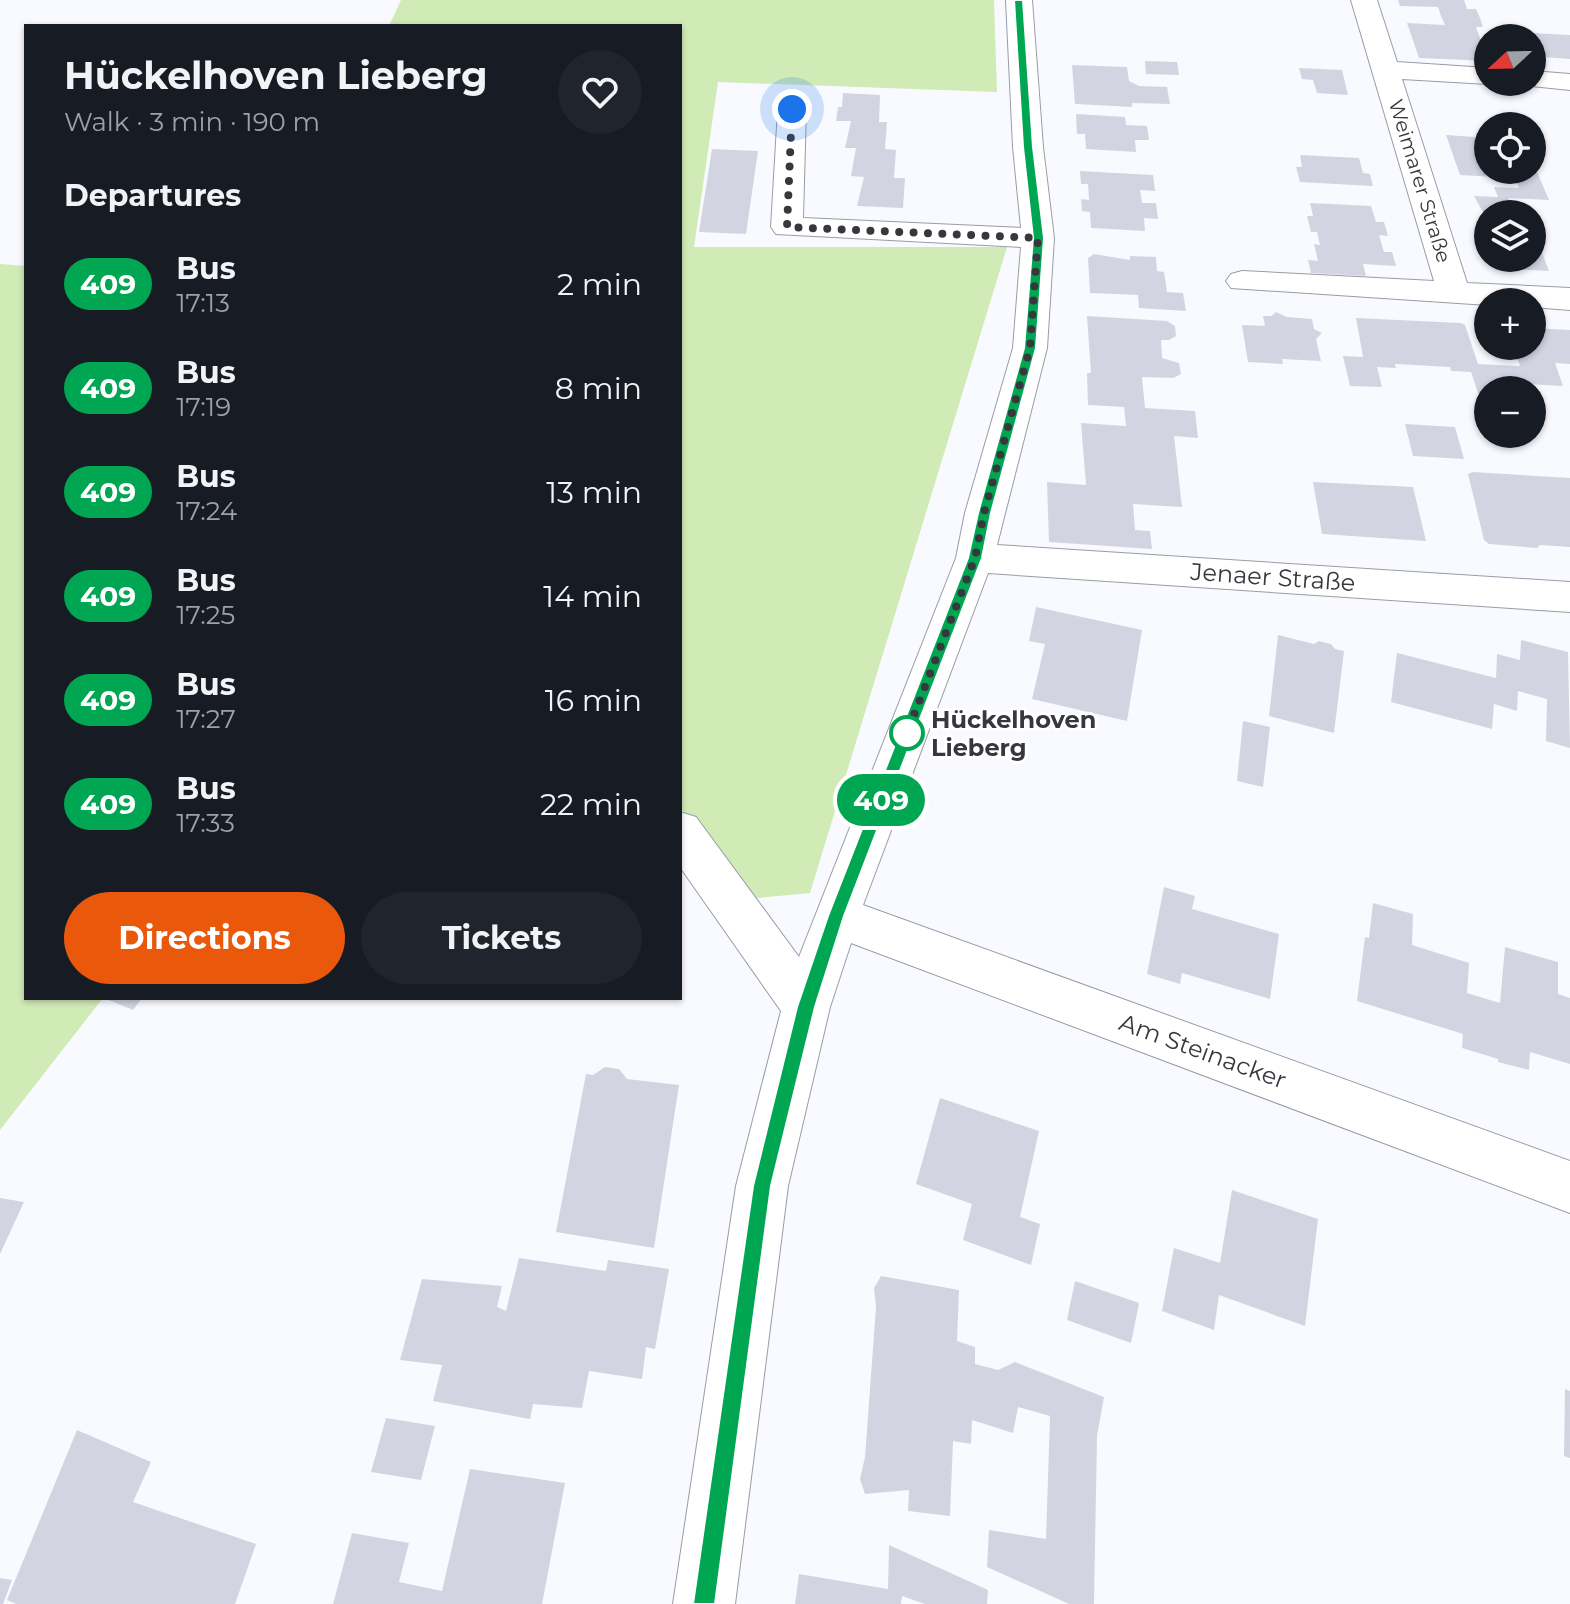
<!DOCTYPE html>
<meta charset="utf-8">
<style>
:root{--surface:#171b24;--page:#20242c;--text:#f1f3f6;--muted:#9ea1a6;--accent:#ea580c}
body{margin:0;font-family:Montserrat,sans-serif;background:var(--page);color:var(--text);height:100vh;display:flex;flex-direction:column;font-size:30px;white-space:nowrap}
*{box-sizing:border-box;margin:0}
p{font-size:26px;color:var(--muted)}
.icon{flex:none;width:44px;height:44px;fill:none;stroke:currentColor;stroke-width:2;stroke-linecap:round;stroke-linejoin:round}
.map{position:relative;flex:1;overflow:hidden}
.sheet{position:absolute;left:24px;top:24px;width:658px;height:976px;display:flex;flex-direction:column;background:var(--surface);border-radius:0px;box-shadow:0 2px 6px #0004}
.sheet>*{flex:none}
.badge{padding:0 16px;border-radius:26px;font-size:28px;line-height:52px}
.needle{width:52px;rotate:248deg}
.buttons{position:absolute;left:1474px;top:24px;display:grid;gap:16px}
.buttons a{display:grid;place-items:center;width:72px;height:72px;border-radius:50%;background:var(--surface);box-shadow:0 2px 6px #0004;font-size:40px}
.you{position:absolute;width:40px;height:40px;margin:-20px;border:6px solid #fff;border-radius:50%;background:#1a73e8;box-shadow:0 0 0 12px #1a73e833}
.map>.badge{position:absolute;translate:-50% -50%;box-shadow:0 0 0 4px #fff}
h2{padding:0 40px;font-size:30px;line-height:72px}
.round{display:grid;place-items:center;flex:none;width:84px;height:84px;border-radius:42px;background:var(--page)}
.headline{display:flex;align-items:center;justify-content:space-between;height:136px;padding:0 40px}
h1{font-size:38px;font-weight:700;line-height:60px}
.button{display:flex;gap:16px;margin-top:auto;padding:16px 40px}
.button a{flex:1;height:92px;border-radius:48px;background:var(--accent);color:#fff;font-size:32px;font-weight:700;line-height:92px;text-align:center}
.button a+a{background:var(--page);color:var(--text)}
ul{padding:0;list-style:none}
li{display:flex;align-items:center;gap:24px;height:104px;padding:0 40px}
li div{flex:1}
li b{display:block;font-size:30px}
li em{font-style:normal}
li .badge{min-width:88px;font-weight:700;text-align:center}
.map>svg:first-child{display:block}
</style>
<div class="map">
<svg width="1570" height="1604" viewBox="0 0 1570 1604">
<rect width="100%" height="100%" fill="#f9faff"/>
<path fill="#d1ebb7" d="M 401,0 L 994,0 L 997,92 L 718,82 L 694,247 L 1007,247 L 810,893 L 747,899 L 680,807 L 680,26 L 389,26 Z
M 0,264 L 26,266 L 26,998 L 103,998 L 0,1130 Z"/>
<path fill="#d2d5e1" d="M 1398,0 L 1464,0 L 1467,9 L 1476,9 L 1480,18 L 1483,27 L 1476,27 L 1488,61 L 1419,58 L 1407,23 L 1445,25 L 1441,16 L 1438,7 L 1400,6 Z
M 1533,33 L 1570,35 L 1570,59 L 1544,57 Z
M 1145,61 L 1177,62 L 1179,75 L 1146,74 Z
M 1072,65 L 1127,67 L 1129,81 L 1139,86 L 1167,87 L 1170,104 L 1132,103 L 1132,107 L 1075,104 Z
M 1299,68 L 1342,70 L 1348,95 L 1317,93 L 1313,80 L 1302,79 Z
M 843,93 L 880,95 L 879,122 L 887,122 L 885,149 L 896,150 L 894,178 L 905,178 L 903,208 L 857,206 L 864,177 L 851,176 L 856,148 L 845,148 L 851,121 L 836,121 L 838,107 L 842,107 Z
M 1076,114 L 1125,117 L 1126,125 L 1147,126 L 1149,140 L 1135,140 L 1136,152 L 1086,149 L 1085,134 L 1077,134 Z
M 1446,135 L 1475,137 L 1478,143 L 1488,144 L 1488,170 L 1532,170 L 1532,160 L 1549,200 L 1508,198 L 1519,214 L 1488,214 L 1488,221 L 1474,196 L 1498,197 L 1494,187 L 1519,188 L 1515,178 L 1460,175 Z
M 712,149 L 758,151 L 746,234 L 699,232 Z
M 1300,155 L 1359,158 L 1363,173 L 1370,174 L 1373,186 L 1300,182 L 1296,167 L 1302,167 Z
M 1080,171 L 1153,175 L 1155,191 L 1140,190 L 1142,203 L 1156,203 L 1158,219 L 1144,218 L 1145,231 L 1091,228 L 1090,212 L 1082,211 L 1081,199 L 1089,200 L 1088,184 L 1081,184 Z
M 1310,203 L 1371,206 L 1376,222 L 1384,222 L 1388,236 L 1379,235 L 1384,252 L 1392,252 L 1396,266 L 1363,264 L 1366,276 L 1311,273 L 1308,260 L 1318,261 L 1314,244 L 1320,245 L 1317,232 L 1311,232 L 1307,216 L 1313,216 Z
M 1532,226 L 1549,271 L 1494,268 L 1491,258 L 1532,258 Z
M 1094,254 L 1130,260 L 1130,256 L 1156,257 L 1157,271 L 1164,272 L 1167,292 L 1183,293 L 1186,311 L 1139,308 L 1138,295 L 1090,293 L 1088,258 Z
M 1276,312 L 1287,317 L 1312,319 L 1314,329 L 1322,333 L 1316,339 L 1321,361 L 1282,359 L 1283,364 L 1248,362 L 1242,325 L 1265,326 L 1263,316 L 1271,316 Z
M 1087,316 L 1167,321 L 1175,326 L 1176,336 L 1169,340 L 1161,340 L 1162,358 L 1179,363 L 1181,374 L 1173,378 L 1142,377 L 1145,408 L 1195,411 L 1198,438 L 1174,436 L 1182,507 L 1133,504 L 1135,530 L 1150,531 L 1152,549 L 1049,542 L 1047,482 L 1086,485 L 1081,423 L 1126,426 L 1124,407 L 1088,405 L 1087,373 L 1091,373 Z
M 1356,318 L 1461,323 L 1465,325 L 1478,364 L 1520,366 L 1513,346 L 1532,346 L 1532,328 L 1570,330 L 1570,364 L 1555,363 L 1563,386 L 1526,384 L 1528,390 L 1478,393 L 1471,372 L 1451,371 L 1450,367 L 1395,364 L 1396,368 L 1377,367 L 1382,387 L 1350,386 L 1343,356 L 1363,357 Z
M 1405,424 L 1455,427 L 1464,459 L 1413,456 Z
M 1473,472 L 1570,478 L 1570,547 L 1540,545 L 1537,548 L 1489,544 L 1484,540 L 1468,474 Z
M 1313,482 L 1413,487 L 1426,541 L 1322,534 Z
M 1036,607 L 1142,630 L 1127,721 L 1032,699 L 1045,644 L 1029,641 Z
M 1278,635 L 1314,644 L 1319,641 L 1331,644 L 1335,649 L 1344,651 L 1334,733 L 1269,716 Z
M 1521,640 L 1568,652 L 1570,748 L 1546,741 L 1547,699 L 1518,691 L 1517,711 L 1494,704 L 1492,729 L 1391,702 L 1397,653 L 1496,678 L 1497,654 L 1520,660 Z
M 1243,721 L 1270,727 L 1263,787 L 1237,781 Z
M 1164,887 L 1195,896 L 1192,909 L 1279,934 L 1270,999 L 1182,973 L 1180,984 L 1147,974 Z
M 1373,903 L 1413,914 L 1412,945 L 1469,963 L 1467,993 L 1500,1003 L 1505,947 L 1558,962 L 1558,994 L 1570,998 L 1570,1064 L 1530,1052 L 1529,1070 L 1498,1062 L 1498,1059 L 1462,1048 L 1463,1034 L 1357,1001 L 1365,937 L 1369,938 Z
M 104,998 L 142,998 L 133,1010 Z
M 605,1067 L 619,1069 L 627,1079 L 679,1085 L 654,1248 L 556,1232 L 586,1074 L 593,1075 Z
M 940,1098 L 1039,1131 L 1020,1217 L 1040,1224 L 1031,1265 L 963,1240 L 972,1204 L 916,1184 Z
M 1232,1190 L 1318,1219 L 1305,1326 L 1219,1295 L 1214,1330 L 1162,1311 L 1174,1248 L 1220,1263 Z
M 0,1198 L 24,1202 L 0,1254 Z
M 519,1258 L 606,1271 L 608,1260 L 669,1269 L 655,1349 L 646,1347 L 642,1379 L 589,1371 L 582,1408 L 533,1404 L 530,1419 L 433,1401 L 442,1365 L 400,1360 L 422,1279 L 502,1286 L 497,1307 L 506,1311 Z
M 881,1276 L 959,1290 L 957,1341 L 975,1347 L 975,1364 L 998,1370 L 1015,1362 L 1104,1397 L 1097,1436 L 1094,1604 L 1069,1604 L 987,1567 L 989,1530 L 1046,1539 L 1050,1416 L 1018,1407 L 1013,1433 L 972,1420 L 971,1444 L 953,1441 L 950,1516 L 908,1511 L 909,1490 L 865,1494 L 860,1479 L 865,1457 L 876,1307 L 874,1288 Z
M 1075,1281 L 1139,1303 L 1131,1343 L 1067,1320 Z
M 1565,1389 L 1570,1391 L 1570,1458 L 1564,1456 Z
M 386,1418 L 435,1426 L 421,1480 L 371,1472 Z
M 77,1430 L 151,1462 L 133,1502 L 256,1544 L 235,1604 L 16,1604 L 7,1600 Z
M 470,1469 L 565,1483 L 542,1604 L 333,1604 L 352,1533 L 409,1543 L 399,1582 L 442,1591 Z
M 889,1545 L 988,1590 L 987,1604 L 925,1604 L 902,1596 L 901,1604 L 795,1604 L 799,1574 L 888,1589 Z
M 0,1578 L 12,1580 L 3,1604 L 0,1604 Z"/>
<g fill="none" stroke-linecap="round" stroke-linejoin="round">
<g stroke="#999ca7" stroke-width="2">
<path id="minor" d="M 1006,0 L 1032,0 L 1043,147 L 1054,238 L 1047,348 L 997,545 L 1570,582 L 1570,612 L 988,573 L 863,905 L 1570,1161 L 1570,1213 L 851,943 L 830,1007 L 788,1186 L 735,1604 L 673,1604 L 736,1186 L 781,1011 L 680,867 L 680,812 L 696,817 L 799,957 L 956,558 L 965,513 L 1013,348 L 1021,247 L 776,234 L 771,227 L 778,109 L 782,103 L 792,100 L 802,103 L 806,109 L 803,218 L 1021,228 L 1013,147 Z
M 1351,0 L 1377,0 L 1397,62 L 1488,68 L 1488,82 L 1498,82 L 1488,84 L 1402,79 L 1467,283 L 1570,288 L 1570,310 L 1532,307 L 1532,302 L 1488,302 L 1488,305 L 1231,288 L 1226,281 L 1231,274 L 1242,271 L 1434,281 Z
M 1532,71 L 1570,74 L 1570,90 L 1522,85 L 1520,82 L 1532,82 Z"/>
</g>
<use href="#minor" fill="#fff" fill-rule="evenodd"/>
</g>
<path fill="#00a651" stroke="#fff" stroke-width="2" d="M 1014,0 L 1023,0 L 1033,147 L 1044,238 L 1036,348 L 991,513 L 982,558 L 844,916 L 815,1007 L 771,1186 L 715,1604 L 693,1604 L 753,1186 L 797,1007 L 828,916 L 968,558 L 978,513 L 1024,348 L 1033,238 L 1023,147 Z"/>
<g fill="none" stroke-linecap="round" stroke-linejoin="round">
<path stroke="#37383d" stroke-width="8" stroke-dasharray="0 14.4" d="M 792,109 L 787,227 L 1038,238 L 1030,348 L 984,513 L 975,558 L 905,738 L 907,733"/>
</g>
<circle fill="#fff" stroke="#00a651" stroke-width="4" cx="907" cy="733" r="16"/>
<g text-anchor="middle" dominant-baseline="central" stroke-width="6" stroke-linejoin="round" paint-order="stroke">
<g font-size="20" fill="#37383d" stroke="#fff">
<text transform="translate(1420 181) rotate(73)">Weimarer Straße</text>
</g>
<g font-size="24" fill="#37383d" stroke="#fff">
<text transform="translate(1273 577) rotate(4)">Jenaer Straße</text>
<text transform="translate(1203 1051) rotate(20)">Am Steinacker</text>
</g>
<g font-size="24" font-weight="bold" fill="#37383d" stroke="#fff" text-anchor="start">
<text x="931" y="719">Hückelhoven<tspan x="931" dy="28">Lieberg</tspan></text>
</g>
</g>
</svg>
<div class="buttons">
<a><svg class="needle" viewBox="-14 -14 28 28"><path d="M0-13l5 13h-10z" fill="#e53935"/><path d="M0 13l5-13h-10z" fill="#9ea1a6"/></svg></a>
<a><svg class="icon" aria-label="locate" viewBox="0 0 24 24"><circle cx="12" cy="12" r="6"/><path d="M12 2v4M12 18v4M2 12h4M18 12h4"/></svg></a>
<a><svg class="icon" aria-label="layers" viewBox="0 0 24 24"><path d="M12 4l9 5-9 5-9-5zM3 14l9 5 9-5"/></svg></a>
<a>+</a>
<a>−</a>
</div>
<div class="you" style="left:792px;top:109px"></div>
<b class="badge" style="left:881px;top:800px;background:#00a651;color:#fff">409</b>
<section class="sheet">
<div class="headline"><div><h1>Hückelhoven Lieberg</h1><p>Walk · 3 min · 190 m</p></div><a class="round"><svg class="icon" aria-label="heart" viewBox="0 0 24 24"><path d="M12 20l-8-8c-3-5 5-10 8-4 3-6 11-1 8 4z"/></svg></a></div>
<h2>Departures</h2>
<ul>
<li><span class="badge" style="background:#00a651;color:#fff">409</span><div><b>Bus</b><p>17:13</p></div><em>2 min</em></li>
<li><span class="badge" style="background:#00a651;color:#fff">409</span><div><b>Bus</b><p>17:19</p></div><em>8 min</em></li>
<li><span class="badge" style="background:#00a651;color:#fff">409</span><div><b>Bus</b><p>17:24</p></div><em>13 min</em></li>
<li><span class="badge" style="background:#00a651;color:#fff">409</span><div><b>Bus</b><p>17:25</p></div><em>14 min</em></li>
<li><span class="badge" style="background:#00a651;color:#fff">409</span><div><b>Bus</b><p>17:27</p></div><em>16 min</em></li>
<li><span class="badge" style="background:#00a651;color:#fff">409</span><div><b>Bus</b><p>17:33</p></div><em>22 min</em></li>
</ul>
<div class="button"><a>Directions</a><a>Tickets</a></div>
</section>
</div>
